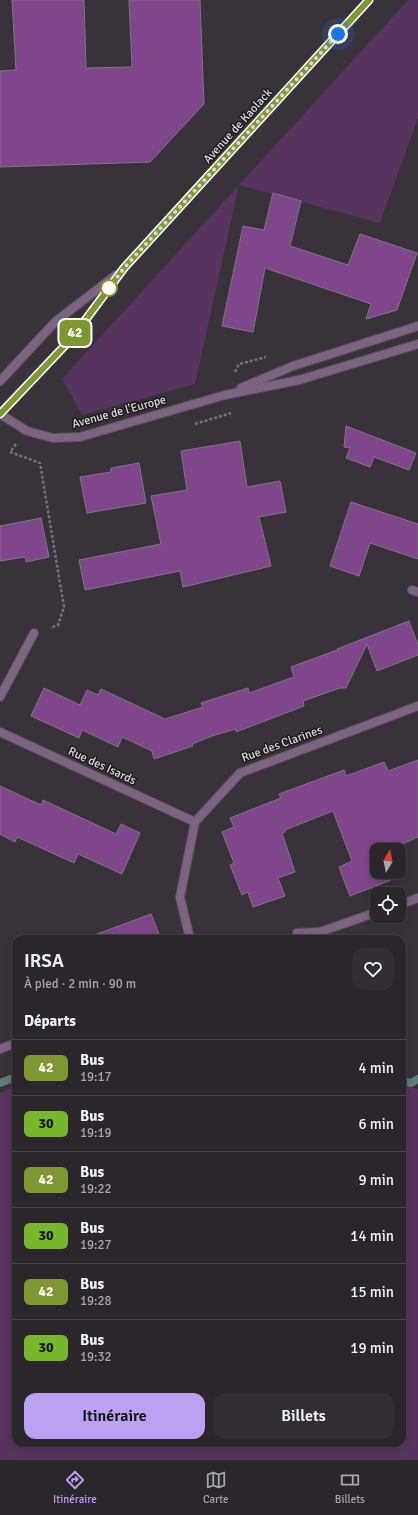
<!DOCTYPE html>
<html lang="fr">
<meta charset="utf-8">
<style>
:root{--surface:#2b262c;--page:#332e34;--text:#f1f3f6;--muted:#a6a5a9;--line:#474348;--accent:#bca0f2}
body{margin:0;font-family:Signika,sans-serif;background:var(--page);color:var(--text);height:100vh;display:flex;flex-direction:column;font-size:15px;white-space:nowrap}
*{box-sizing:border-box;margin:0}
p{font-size:13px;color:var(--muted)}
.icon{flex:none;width:22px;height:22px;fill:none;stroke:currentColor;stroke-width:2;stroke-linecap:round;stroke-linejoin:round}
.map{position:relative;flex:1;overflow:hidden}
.drawer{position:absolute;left:12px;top:935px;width:394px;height:512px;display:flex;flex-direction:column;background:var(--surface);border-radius:12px;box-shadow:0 2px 10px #0003,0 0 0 1px var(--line)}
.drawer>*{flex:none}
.badge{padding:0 8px;border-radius:6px;font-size:14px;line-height:26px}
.needle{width:26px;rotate:10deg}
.fabs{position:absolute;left:370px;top:843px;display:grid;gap:8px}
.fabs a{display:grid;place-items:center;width:36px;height:36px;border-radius:8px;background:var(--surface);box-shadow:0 2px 10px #0003,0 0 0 1px var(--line);font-size:20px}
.you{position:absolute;width:20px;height:20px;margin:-10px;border:3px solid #fff;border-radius:50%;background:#1a73e8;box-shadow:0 0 0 6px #1a73e833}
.map>.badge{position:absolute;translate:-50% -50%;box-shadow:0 0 0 2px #fff}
h2{padding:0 12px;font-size:15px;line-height:36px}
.round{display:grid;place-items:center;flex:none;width:42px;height:42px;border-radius:12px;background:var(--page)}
.head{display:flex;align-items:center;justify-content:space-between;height:68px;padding:0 12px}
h1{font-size:19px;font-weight:600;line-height:30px}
.button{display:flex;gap:8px;margin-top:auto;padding:8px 12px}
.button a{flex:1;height:46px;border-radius:12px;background:var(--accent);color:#111;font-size:16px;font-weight:600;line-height:46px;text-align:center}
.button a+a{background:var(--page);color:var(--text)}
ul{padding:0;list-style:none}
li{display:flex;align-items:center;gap:12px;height:56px;padding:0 12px;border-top:1px solid var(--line)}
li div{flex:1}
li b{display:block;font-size:15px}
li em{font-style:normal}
li .badge{min-width:44px;font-weight:700;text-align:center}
.tab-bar{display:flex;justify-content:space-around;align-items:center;height:56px;border-top:1px solid var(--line);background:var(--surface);font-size:11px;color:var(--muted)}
.tab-bar a{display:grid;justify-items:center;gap:2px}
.tab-bar .current{color:var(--accent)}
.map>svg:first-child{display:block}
</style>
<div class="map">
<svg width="418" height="1459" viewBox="0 0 418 1459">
<rect width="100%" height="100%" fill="#39323b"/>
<path fill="#57345e" d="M 408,0 L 418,0 L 418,118 L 380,223 L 239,185 L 195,384 L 82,415 L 62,379 Z
M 16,1086 L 16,1443 L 402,1443 L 402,1086 L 418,1089 L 418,1459 L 0,1459 L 0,1093 Z"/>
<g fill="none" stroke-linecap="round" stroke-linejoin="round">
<path stroke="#5e7c7c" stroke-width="8" d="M 402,1081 L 411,1083 L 418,1079
M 0,1083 L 16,1077"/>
</g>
<path fill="#80468c" stroke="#7f7781" d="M 12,0 L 84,0 L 86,68 L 132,67 L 129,0 L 200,0 L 204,104 L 150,162 L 0,167 L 0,71 L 16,70 Z
M 273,193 L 301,201 L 290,246 L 348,265 L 360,234 L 417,253 L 397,310 L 366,319 L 371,304 L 265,268 L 253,332 L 222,326 L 243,226 L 264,230 Z
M 346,426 L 416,453 L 409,470 L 374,457 L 370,467 L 346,458 L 350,448 L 344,447 Z
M 240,441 L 247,487 L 280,481 L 286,512 L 259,517 L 271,566 L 183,587 L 180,571 L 85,590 L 79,560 L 161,544 L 151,496 L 187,490 L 181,451 Z
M 139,463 L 146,503 L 87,513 L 80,477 L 111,472 L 111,468 Z
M 351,502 L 418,524 L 418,559 L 370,543 L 359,576 L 330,566 Z
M 41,518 L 49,557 L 26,562 L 25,557 L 0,561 L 0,526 Z
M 409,621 L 418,645 L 418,655 L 377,671 L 367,644 L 346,688 L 340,688 L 303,701 L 304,706 L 236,732 L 236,729 L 212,736 L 192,744 L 193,746 L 154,759 L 152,751 L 122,737 L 118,747 L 82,730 L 79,738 L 31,716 L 44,688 L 80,705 L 87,690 L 98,695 L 101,689 L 165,719 L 203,707 L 201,703 L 248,688 L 249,693 L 294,677 L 291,667 L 337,650 L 337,649 Z
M 418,760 L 418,837 L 393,848 L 394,850 L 377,850 L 377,872 L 399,872 L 399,865 L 402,873 L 390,877 L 391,880 L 350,896 L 339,867 L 352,861 L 333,811 L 285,830 L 285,832 L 282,833 L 295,872 L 278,878 L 285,896 L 253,907 L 248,892 L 242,895 L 230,865 L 234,863 L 222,832 L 234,827 L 230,818 L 281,798 L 279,794 L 344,770 L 346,776 L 384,762 L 388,771 Z
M 0,786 L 41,805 L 43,800 L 116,834 L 121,824 L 140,833 L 122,874 L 78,854 L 74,863 L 17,837 L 15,842 L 0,834 Z
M 151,914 L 161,939 L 90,939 L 89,937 Z"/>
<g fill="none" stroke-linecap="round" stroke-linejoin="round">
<g stroke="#575058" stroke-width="10">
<path id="service" d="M 412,590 L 418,592"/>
</g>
<g stroke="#575058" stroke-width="10">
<path id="minor" d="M 0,697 L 34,633
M 0,732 L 195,822
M 399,905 L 418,898
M 297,933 L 320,932 L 377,912
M 190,939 L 180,897 L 195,822 L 240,773 L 418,706
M 0,1049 L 16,1043"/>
</g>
<g stroke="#575058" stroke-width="10">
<path id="tertiary" d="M 0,381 L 55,322 L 116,275
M 241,388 L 293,366 L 418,326
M 0,414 L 72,338 L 124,268 L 369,0
M 0,414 L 27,431 L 53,438 L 80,437 L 225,395 L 299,380 L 418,344"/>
</g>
<path stroke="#767077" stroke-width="2.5" stroke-dasharray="3 2" stroke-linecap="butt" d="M 235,372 L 239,364 L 266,357
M 195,424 L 231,413
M 16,444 L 10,452 L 40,463 L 64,607 L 58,625 L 50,628"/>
<use href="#service" stroke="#7d6382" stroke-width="8"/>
<use href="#minor" stroke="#7d6382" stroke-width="8"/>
<use href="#tertiary" stroke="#7d6382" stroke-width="8"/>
</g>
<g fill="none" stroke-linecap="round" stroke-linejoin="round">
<g stroke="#fff" stroke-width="9">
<path id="line" d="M 0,414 L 72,338 L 124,268 L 369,0"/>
</g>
<use href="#line" stroke="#7c982e" stroke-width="6"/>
<path stroke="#ddd8dd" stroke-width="4" stroke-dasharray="0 7.2" d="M 109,288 L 124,268 L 338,34"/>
</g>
<circle fill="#fff" stroke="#7c982e" stroke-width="2" cx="109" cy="288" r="8"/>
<g text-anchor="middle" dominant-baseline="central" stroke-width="3" stroke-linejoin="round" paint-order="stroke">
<g font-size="12" fill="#ddd8dd" stroke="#1f1b1f">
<text transform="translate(238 126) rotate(-48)">Avenue de Kaolack</text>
<text transform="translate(119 412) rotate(-15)">Avenue de l'Europe</text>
<text transform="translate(282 744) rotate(-20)">Rue des Clarines</text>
<text transform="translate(102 766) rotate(25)">Rue des Isards</text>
</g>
</g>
</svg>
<div class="fabs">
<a><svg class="needle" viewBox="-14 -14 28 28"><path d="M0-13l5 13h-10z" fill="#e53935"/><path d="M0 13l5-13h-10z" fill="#a6a5a9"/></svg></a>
<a><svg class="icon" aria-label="locate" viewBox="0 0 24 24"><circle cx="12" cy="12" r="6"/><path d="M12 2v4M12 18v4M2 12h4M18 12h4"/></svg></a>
</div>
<div class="you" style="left:338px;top:34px"></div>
<b class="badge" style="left:75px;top:333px;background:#7c982e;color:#fff">42</b>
<section class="drawer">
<div class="head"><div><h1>IRSA</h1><p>À pied · 2 min · 90 m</p></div><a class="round"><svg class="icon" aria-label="heart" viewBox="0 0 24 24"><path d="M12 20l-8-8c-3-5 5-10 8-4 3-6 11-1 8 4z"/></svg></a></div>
<h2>Départs</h2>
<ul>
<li><span class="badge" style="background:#7c982e;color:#fff">42</span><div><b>Bus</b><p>19:17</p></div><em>4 min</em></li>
<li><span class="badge" style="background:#76b82a;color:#111">30</span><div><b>Bus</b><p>19:19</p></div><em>6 min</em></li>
<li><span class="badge" style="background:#7c982e;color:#fff">42</span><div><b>Bus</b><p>19:22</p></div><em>9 min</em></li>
<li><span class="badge" style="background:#76b82a;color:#111">30</span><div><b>Bus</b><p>19:27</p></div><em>14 min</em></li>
<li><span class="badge" style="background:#7c982e;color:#fff">42</span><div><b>Bus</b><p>19:28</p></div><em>15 min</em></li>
<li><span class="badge" style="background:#76b82a;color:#111">30</span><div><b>Bus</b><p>19:32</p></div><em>19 min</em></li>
</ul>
<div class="button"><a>Itinéraire</a><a>Billets</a></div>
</section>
</div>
<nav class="tab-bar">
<a class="current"><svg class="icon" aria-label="directions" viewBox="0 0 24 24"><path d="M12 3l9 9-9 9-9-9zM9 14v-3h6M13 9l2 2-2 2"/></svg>Itinéraire</a>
<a><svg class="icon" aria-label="map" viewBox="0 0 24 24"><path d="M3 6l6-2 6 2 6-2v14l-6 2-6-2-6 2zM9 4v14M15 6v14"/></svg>Carte</a>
<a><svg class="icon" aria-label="tickets" viewBox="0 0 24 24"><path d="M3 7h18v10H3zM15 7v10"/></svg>Billets</a>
</nav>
